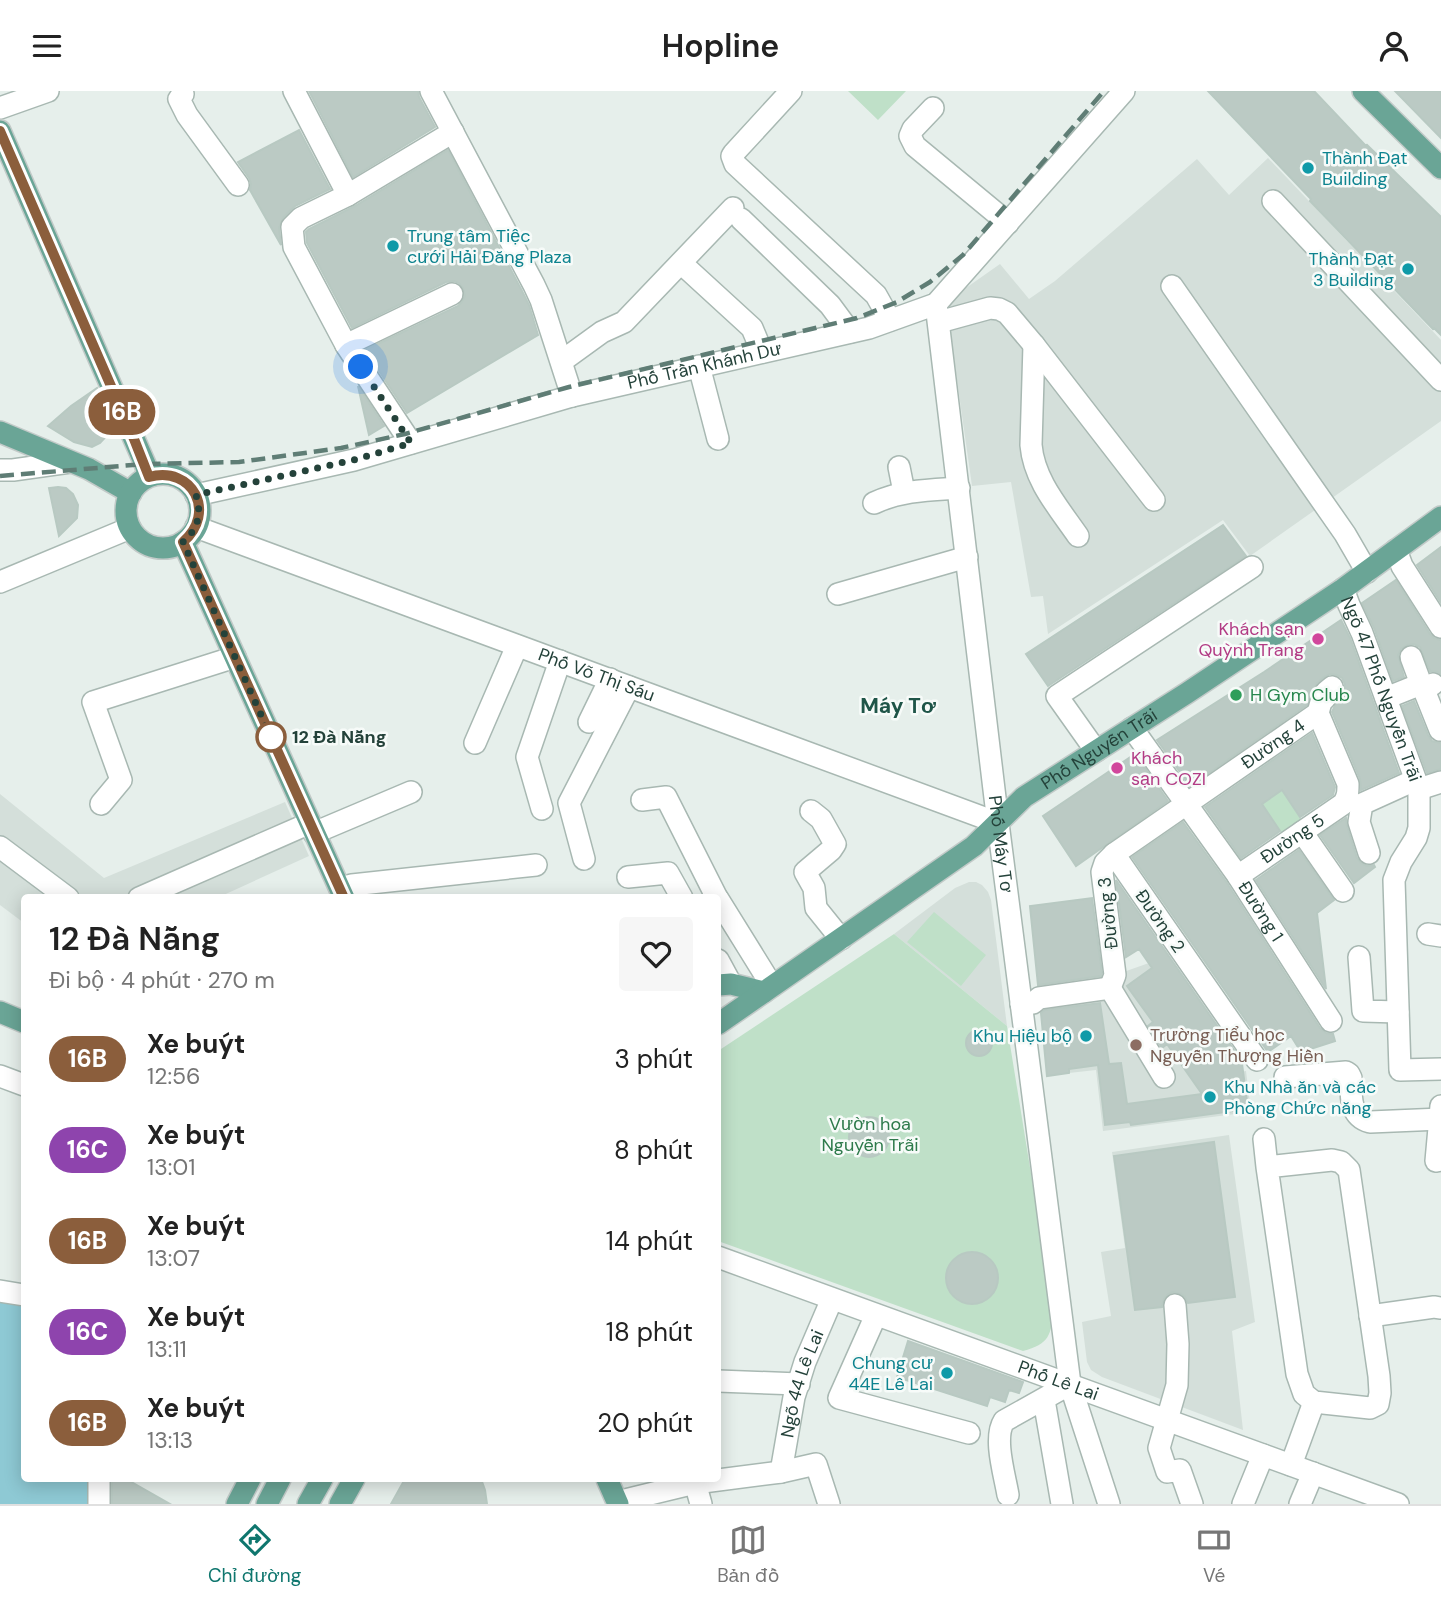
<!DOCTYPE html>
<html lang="vi">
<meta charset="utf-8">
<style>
:root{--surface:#fff;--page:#f6f6f6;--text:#222;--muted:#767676;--line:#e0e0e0;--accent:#0f766e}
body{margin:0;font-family:"DM Sans",sans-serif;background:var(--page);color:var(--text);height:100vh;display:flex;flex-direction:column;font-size:26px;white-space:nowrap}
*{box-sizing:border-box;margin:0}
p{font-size:23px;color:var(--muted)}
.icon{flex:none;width:38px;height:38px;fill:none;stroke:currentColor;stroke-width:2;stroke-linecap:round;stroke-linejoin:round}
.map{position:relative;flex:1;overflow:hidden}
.sheet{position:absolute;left:21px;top:803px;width:700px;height:588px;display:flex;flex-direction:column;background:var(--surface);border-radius:7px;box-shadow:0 4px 18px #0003}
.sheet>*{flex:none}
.badge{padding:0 14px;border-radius:23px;font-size:24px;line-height:46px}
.you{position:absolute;width:35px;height:35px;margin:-18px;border:5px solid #fff;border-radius:50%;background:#1a73e8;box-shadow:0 0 0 10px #1a73e833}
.map>.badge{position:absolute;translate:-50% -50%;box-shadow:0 0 0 4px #fff}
.round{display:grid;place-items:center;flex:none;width:74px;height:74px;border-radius:7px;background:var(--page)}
.headline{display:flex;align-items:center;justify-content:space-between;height:119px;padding:0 28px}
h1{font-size:33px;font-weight:600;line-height:52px}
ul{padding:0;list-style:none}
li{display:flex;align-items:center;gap:21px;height:91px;padding:0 28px}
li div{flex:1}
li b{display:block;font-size:26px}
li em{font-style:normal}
li .badge{min-width:77px;font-weight:700;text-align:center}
header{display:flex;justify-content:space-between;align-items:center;height:91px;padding:0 28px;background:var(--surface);font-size:32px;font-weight:600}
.menu{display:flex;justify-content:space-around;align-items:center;height:98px;border-top:2px solid var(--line);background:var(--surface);font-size:19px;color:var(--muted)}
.menu a{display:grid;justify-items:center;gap:4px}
.menu .selected{color:var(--accent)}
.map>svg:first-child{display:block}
</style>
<header><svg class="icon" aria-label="menu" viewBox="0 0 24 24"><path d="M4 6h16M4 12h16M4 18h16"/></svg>Hopline<svg class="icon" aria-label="person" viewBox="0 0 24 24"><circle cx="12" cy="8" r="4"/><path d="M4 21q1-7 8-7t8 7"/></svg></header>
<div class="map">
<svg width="1441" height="1413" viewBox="0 0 1441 1413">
<rect width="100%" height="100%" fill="#e6efeb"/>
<path fill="#d4dfda" d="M 1268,67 L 1441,249 L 1441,330 L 1250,465 L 1223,429 L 1048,543 L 1043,505 L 1031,506 L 1011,391 L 972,395 L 946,211 L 1000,173 L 1029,208 L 1055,190 L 1197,68 L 1229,104 Z
M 0,703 L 104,787 L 285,711 L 309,765 L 217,807 L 24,807 L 24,832 L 0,814 Z
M 969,791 L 976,791 L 982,794 L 988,801 L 991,809 L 1007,935 L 894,843 L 955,797 Z
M 1149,872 L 1227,983 L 1246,980 L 1251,1021 L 1103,1040 L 1096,979 L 1069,982 L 1063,923 L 1041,925 L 1038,895 L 1115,884 Z
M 1229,1044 L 1255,1231 L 1232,1240 L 1243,1339 L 1102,1286 L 1091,1279 L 1087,1271 L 1082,1231 L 1111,1225 L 1101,1161 L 1125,1157 L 1112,1061 Z"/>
<path fill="#bfe0c8" d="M 848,0 L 906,0 L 878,29 Z
M 1282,699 L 1303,731 L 1283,744 L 1262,713 Z
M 934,821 L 986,864 L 961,895 L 907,851 Z
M 894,843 L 1007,935 L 1053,1218 C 1052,1244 1049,1253 1023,1260 L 718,1150 L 718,960 Z"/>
<path fill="#8ec9d4" d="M 0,1207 L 24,1212 L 24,1388 L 89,1388 L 90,1413 L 0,1413 Z"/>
<path fill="#bbcac4" stroke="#b8c9c2" stroke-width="2" d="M 309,0 L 418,0 L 419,6 L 435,36 L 353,86 Z
M 1208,0 L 1314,0 L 1366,55 L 1367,54 L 1441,126 L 1441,244 L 1434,237 L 1433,238 L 1310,110 L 1311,108 Z
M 1395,0 L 1441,0 L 1441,47 Z
M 299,39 L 330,98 L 295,115 L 283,127 L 279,137 L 281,154 L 250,99 L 251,93 L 249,87 L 238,71 Z
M 448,59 L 522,200 L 529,214 L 538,244 L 407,322 L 365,259 L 458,215 L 462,211 L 465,205 L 463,197 L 459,192 L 454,190 L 446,191 L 352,237 L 307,152 L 306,141 L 309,138 L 355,115 Z
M 358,295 L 384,335 L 369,344 Z
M 97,297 L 114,337 L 100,352 L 92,356 L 74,351 L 48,335 L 71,315 Z
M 58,396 L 66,397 L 73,403 L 78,414 L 77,427 L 59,445 L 49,397 Z
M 1223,434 L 1246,465 L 1048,595 L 1026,563 Z
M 1441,456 L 1441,512 L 1417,474 Z
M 1396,489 L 1430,543 L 1434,547 L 1441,549 L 1441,583 L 1438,581 L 1430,580 L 1420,556 L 1414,553 L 1407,554 L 1401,558 L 1398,564 L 1404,586 L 1393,590 L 1374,537 L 1362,512 Z
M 1341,529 L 1350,547 L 1399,682 L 1361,699 L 1360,688 L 1332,621 L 1338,608 L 1344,601 L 1345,593 L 1342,587 L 1337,584 L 1330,583 L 1324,586 L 1317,592 L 1307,614 L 1190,695 L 1157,649 L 1264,581 Z
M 1414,610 L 1428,644 L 1432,650 L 1441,652 L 1441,678 L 1427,682 L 1402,615 Z
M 1312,642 L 1335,696 L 1333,704 L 1300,726 L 1282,699 L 1262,713 L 1280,740 L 1241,767 L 1205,716 Z
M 1135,663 L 1168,710 L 1076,775 L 1043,725 Z
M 1346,727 L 1347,735 L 1357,767 L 1361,772 L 1367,775 L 1374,774 L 1375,776 L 1354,792 L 1320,744 Z
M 1183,731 L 1227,792 L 1320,937 L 1326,942 L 1333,943 L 1335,950 L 1301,961 L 1291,945 L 1268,961 L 1132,766 Z
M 1299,759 L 1334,809 L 1317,822 L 1326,898 L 1256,789 Z
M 1116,789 L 1243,972 L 1242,973 L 1248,1018 L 1131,1034 L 1130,1031 L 1105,1034 L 1098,974 L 1069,978 L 1069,982 L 1047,985 L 1041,922 L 1045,919 L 1100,912 L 1109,973 L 1121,972 L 1127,1013 L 1202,1003 L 1167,953 L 1162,957 L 1148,935 L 1153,931 L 1127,895 L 1152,877 L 1139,858 L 1126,866 Z
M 1092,807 L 1102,882 L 1101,885 L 1038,894 L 1030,815 Z
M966 952a13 13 0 1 1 26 0a13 13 0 1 1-26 0Z
M849 1046a20 20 0 1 1 40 0a20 20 0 1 1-40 0Z
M 1214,1051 L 1235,1206 L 1188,1212 L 1185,1206 L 1181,1203 L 1173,1201 L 1168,1203 L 1164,1208 L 1162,1216 L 1135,1219 L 1114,1065 Z
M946 1187a26 26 0 1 1 52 0a26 26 0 1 1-52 0Z
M 908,1250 L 1023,1291 L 1019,1302 L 1009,1299 L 1005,1311 L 990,1306 L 987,1315 L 897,1286 Z
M 112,1388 L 126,1388 L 170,1413 L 112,1413 Z
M 405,1388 L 481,1388 L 485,1399 L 487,1413 L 391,1413 Z"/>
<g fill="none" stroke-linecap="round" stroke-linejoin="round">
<g stroke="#a8b8b2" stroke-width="24">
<g id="minor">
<path d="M 182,0 L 183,3 L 179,8 L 187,24 L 238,94"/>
<path d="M 294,0 L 348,104"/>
<path d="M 431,0 L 534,194 L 541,209 L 572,305"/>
<path d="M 791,0 L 734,62 L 732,65 L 735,73 L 876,204 L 890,229"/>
<path d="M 0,17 L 48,0"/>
<path d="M 933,17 L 913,38 L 910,45 L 915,55 L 1008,132"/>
<path d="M 1273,110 L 1441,289"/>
<path d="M 741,128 L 830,214 L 850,241"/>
<path d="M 681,172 L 752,237 L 762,261"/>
<path d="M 1172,195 L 1345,443 L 1367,481"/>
<path id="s1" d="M 936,213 L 998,732 L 1070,1293 L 1109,1413"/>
<path d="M 939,231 L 990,217 L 999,218 L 1007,222 L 1034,254 L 1154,409"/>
<path d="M 346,254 L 452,203"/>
<path d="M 1034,254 L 1031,354 C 1034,389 1058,416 1078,445"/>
<path d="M 562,270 L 602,241 L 624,231 L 733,117"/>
<path d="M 699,275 L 718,348"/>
<path d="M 411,352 L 346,254 L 294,156 L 292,136 L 301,127 L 348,104 L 453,41"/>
<path d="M 899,376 L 904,401"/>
<path d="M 0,379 L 13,379 L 70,371"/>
<path id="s2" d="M 196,404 L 354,369 L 572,305 L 869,237 L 936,213 L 1124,0"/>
<path d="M 874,412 C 902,399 929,399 959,397"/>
<path id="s3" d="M 196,436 L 998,732"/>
<path d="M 1396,459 L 1402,475 L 1441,536"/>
<path d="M 0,491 L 130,437"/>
<path id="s4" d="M 1343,498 L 1349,514 L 1362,542 L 1419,698 L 1419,737 L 1416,747 L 1401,771 L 1394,789 L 1400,979 L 1441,978"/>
<path d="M 838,503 L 967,466"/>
<path d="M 1411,566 L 1421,593"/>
<path d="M 1424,599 L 1440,639"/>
<path d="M 1386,607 L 1421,593 L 1424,599 L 1433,593"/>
<path d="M 1318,622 L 1321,611 L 1325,607 L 1326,601 L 1332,596"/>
<path d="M 589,631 L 610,588"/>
<path id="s5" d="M 1132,637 L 1238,785 L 1331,930"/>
<path d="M 475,652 L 517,555"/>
<path d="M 1096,660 L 1057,605 L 1252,476"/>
<path d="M 1419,698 L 1441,691"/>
<path d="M 642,709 L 666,706 L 717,807"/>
<path d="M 101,713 L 121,689 L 93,611 L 235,566"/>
<path d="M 542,718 L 527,666 L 560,570"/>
<path d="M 811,720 L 821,728 L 835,753 L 831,759 L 805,781 L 814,797 L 816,817 L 841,848"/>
<path d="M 1302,741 L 1343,800"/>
<path d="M 314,742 L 411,701"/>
<path d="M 0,756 L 68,807"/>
<path d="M 1369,762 L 1359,731 L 1362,713 L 1415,689"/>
<path d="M 584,768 L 569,712 L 629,596"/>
<path id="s6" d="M 1238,785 L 1343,713 C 1348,706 1348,701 1348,693 L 1318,622"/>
<path d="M 628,786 L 668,782 L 682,807"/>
<path d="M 340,797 L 352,794 L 536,774"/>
<path d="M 139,807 L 310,732"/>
<path d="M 718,808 L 772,895"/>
<path d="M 1428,843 L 1441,845"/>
<path d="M 1359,866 L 1363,920 L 1398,921"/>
<path d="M 718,869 L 731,893"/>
<path d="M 1110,897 L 1115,884 L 1102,781 L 1105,772 L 1114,763"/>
<path d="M 1021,913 L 1033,912 L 1039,907 L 1110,897 L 1164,986"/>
<path id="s7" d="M 1257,969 L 1114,763 L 1318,622"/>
<path d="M 0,985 L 24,994"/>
<path d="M 1285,986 L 1346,981 L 1349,983 L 1351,987 C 1351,1005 1349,1025 1370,1031 L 1441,1028"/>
<path d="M 1441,1015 L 1436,1070 L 1441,1069"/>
<path d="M 1264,1048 L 1267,1076 L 1297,1283 L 1304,1303 L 1314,1311 L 1370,1317 L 1378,1313 L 1380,1302 L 1379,1285 L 1349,1079 L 1341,1071 L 1332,1069 L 1267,1076"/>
<path id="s8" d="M 718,1166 L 1398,1413"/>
<path d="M 0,1200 L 24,1204"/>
<path d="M 1175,1214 L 1178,1253 L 1177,1294 L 1159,1357 L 1167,1381 L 1180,1379 L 1192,1413"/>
<path d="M 876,1224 L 839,1307 L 969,1342"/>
<path d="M 1370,1225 L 1434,1216 L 1441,1217"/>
<path d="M 718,1290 L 799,1293"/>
<path d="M 1044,1309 L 1062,1413"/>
<path d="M 1291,1374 L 1314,1311"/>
<path id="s9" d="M 781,1381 L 794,1306 L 805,1271 L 832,1208"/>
<path d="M 694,1388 L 701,1413"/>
<path d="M 1008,1404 C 1005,1385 993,1347 1004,1330 L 1070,1293"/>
<path d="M 617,1411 L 695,1392 L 781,1381 L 816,1373 L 829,1413"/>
<path d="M 99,1413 L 99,1388"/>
<path d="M 1243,1413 L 1263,1364"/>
<path d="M 1300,1413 L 1313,1382"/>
</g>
</g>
<g stroke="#c2cac8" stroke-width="24">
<g id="major">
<path d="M 1363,0 L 1441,77"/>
<path d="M 0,40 L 145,373 L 149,385"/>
<path d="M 0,341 L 89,378 L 131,402"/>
<circle cx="163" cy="420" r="37"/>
<path d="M 183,451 L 344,807"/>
<path d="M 718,894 L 731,893 L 764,901"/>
<path d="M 0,921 L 24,931"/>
<path id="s10" d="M 718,933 L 974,755 L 1024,706 L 1187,602 L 1343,498 L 1441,426"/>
<path d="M 607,1388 L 618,1413"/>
<path d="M 237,1413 L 250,1388"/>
<path d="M 267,1413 L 280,1388"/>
<path d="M 308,1413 L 322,1388"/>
<path d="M 340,1413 L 354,1388"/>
</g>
</g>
<use href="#minor" stroke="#fff" stroke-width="21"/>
<use href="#major" stroke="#6aa596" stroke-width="21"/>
<path stroke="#5f7d75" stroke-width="4.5" stroke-dasharray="14 7" stroke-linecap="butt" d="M 0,385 L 145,373 L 239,371 L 341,357 L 405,343 L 569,296 L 857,227 L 897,211 L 930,191 L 963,164 L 1104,0"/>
</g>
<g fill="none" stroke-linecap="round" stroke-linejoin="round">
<g stroke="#fff" stroke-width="16">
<path id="line" d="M 0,40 L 134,348 L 149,386 C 193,374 217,422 183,451 L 344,807"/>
</g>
<use href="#line" stroke="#8b5e3c" stroke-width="10"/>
<path stroke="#24423a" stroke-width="7" stroke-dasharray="0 12.6" d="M 271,646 L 183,451 C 198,438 202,423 196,404 L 354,369 L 411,352 L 361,276"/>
</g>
<g fill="#0f9aa8" stroke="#f7fbf9" stroke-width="2.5">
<circle cx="1308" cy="77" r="7"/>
<circle cx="393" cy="155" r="7"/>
<circle cx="1408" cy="178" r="7"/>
<circle cx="1086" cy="945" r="7"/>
<circle cx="1210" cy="1006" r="7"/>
<circle cx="947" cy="1282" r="7"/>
</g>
<g fill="#d1479c" stroke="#f7fbf9" stroke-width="2.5">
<circle cx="1318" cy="548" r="7"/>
<circle cx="1117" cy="677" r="7"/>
</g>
<circle fill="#2e9e5b" stroke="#f7fbf9" stroke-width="2.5" cx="1236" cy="604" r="7"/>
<circle fill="#fff" stroke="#8b5e3c" stroke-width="3.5" cx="271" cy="646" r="14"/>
<circle fill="#8d6e63" stroke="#f7fbf9" stroke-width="2.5" cx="1136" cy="954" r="7"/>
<g text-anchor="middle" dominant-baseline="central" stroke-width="5" stroke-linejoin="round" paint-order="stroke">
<g font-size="18" fill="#0d838f" stroke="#f7fbf9" text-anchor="start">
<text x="1322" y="67">Thành Đạt<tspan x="1322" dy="21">Building</tspan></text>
<text x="407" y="145">Trung tâm Tiệc<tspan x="407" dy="21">cưới Hải Đăng Plaza</tspan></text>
<text x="1394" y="168" text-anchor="end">Thành Đạt<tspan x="1394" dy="21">3 Building</tspan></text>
<text x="1072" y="945" text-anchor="end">Khu Hiệu bộ</text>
<text x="1224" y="996">Khu Nhà ăn và các<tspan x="1224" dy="21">Phòng Chức năng</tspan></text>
<text x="933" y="1272" text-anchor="end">Chung cư<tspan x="933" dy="21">44E Lê Lai</tspan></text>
</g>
<g font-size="18" fill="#24423a" stroke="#f7fbf9">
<text stroke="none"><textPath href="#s2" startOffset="525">Phố Trần Khánh Dư</textPath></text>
<text stroke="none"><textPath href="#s3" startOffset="427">Phố Võ Thị Sáu</textPath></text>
<text stroke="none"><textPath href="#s4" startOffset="107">Ngõ 47 Phố Nguyễn Trãi</textPath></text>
<text stroke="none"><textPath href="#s7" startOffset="444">Đường 4</textPath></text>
<text stroke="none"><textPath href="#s10" startOffset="471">Phố Nguyễn Trãi</textPath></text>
<text stroke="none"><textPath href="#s6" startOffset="66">Đường 5</textPath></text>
<text stroke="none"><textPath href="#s1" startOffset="544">Phố Máy Tơ</textPath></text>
<text stroke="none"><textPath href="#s5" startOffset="224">Đường 1</textPath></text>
<text transform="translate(1108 822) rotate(-96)">Đường 3</text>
<text transform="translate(1160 830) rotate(55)">Đường 2</text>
<text stroke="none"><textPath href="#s8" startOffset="362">Phố Lê Lai</textPath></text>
<text stroke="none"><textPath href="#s9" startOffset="91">Ngõ 44 Lê Lai</textPath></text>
</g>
<g font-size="18" fill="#b23c85" stroke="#f7fbf9" text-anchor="end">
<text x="1304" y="538">Khách sạn<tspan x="1304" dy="21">Quỳnh Trang</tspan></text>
<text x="1131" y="667" text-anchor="start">Khách<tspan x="1131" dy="21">sạn COZI</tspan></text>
</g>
<g font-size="18" fill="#27864d" stroke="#f7fbf9" text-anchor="start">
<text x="1250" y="604">H Gym Club</text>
</g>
<g font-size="18" font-weight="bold" fill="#24423a" stroke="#f7fbf9" text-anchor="start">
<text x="292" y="646">12 Đà Nẵng</text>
</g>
<g font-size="18" fill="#785e54" stroke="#f7fbf9" text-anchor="start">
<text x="1150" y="944">Trường Tiểu học<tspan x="1150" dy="21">Nguyễn Thượng Hiền</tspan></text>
</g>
<g font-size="18" fill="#2d7a4b" stroke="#f7fbf9">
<text x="870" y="1033">Vườn hoa<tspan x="870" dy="21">Nguyễn Trãi</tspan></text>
</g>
<g font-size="21" font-weight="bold" fill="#1f5548" stroke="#f7fbf9">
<text x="898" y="615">Máy Tơ</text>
</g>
</g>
</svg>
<div class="you" style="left:361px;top:276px"></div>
<b class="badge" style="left:122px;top:321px;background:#8b5e3c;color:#fff">16B</b>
<section class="sheet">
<div class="headline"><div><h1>12 Đà Nẵng</h1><p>Đi bộ · 4 phút · 270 m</p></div><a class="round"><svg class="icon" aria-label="heart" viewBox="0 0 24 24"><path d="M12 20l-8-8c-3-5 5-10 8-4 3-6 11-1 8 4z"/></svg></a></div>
<ul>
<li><span class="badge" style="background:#8b5e3c;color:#fff">16B</span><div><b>Xe buýt</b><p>12:56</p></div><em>3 phút</em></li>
<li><span class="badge" style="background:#8e44ad;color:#fff">16C</span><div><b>Xe buýt</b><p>13:01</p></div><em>8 phút</em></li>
<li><span class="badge" style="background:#8b5e3c;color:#fff">16B</span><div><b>Xe buýt</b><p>13:07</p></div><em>14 phút</em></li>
<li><span class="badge" style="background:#8e44ad;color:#fff">16C</span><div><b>Xe buýt</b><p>13:11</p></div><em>18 phút</em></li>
<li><span class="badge" style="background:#8b5e3c;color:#fff">16B</span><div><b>Xe buýt</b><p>13:13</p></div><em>20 phút</em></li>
</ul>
</section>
</div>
<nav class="menu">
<a class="selected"><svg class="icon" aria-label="directions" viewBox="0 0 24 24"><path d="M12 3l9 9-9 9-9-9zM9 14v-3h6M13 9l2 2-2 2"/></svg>Chỉ đường</a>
<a><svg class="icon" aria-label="map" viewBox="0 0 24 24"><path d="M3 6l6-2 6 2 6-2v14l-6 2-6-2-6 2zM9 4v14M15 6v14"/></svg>Bản đồ</a>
<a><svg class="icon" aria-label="tickets" viewBox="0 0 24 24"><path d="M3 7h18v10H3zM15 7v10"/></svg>Vé</a>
</nav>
